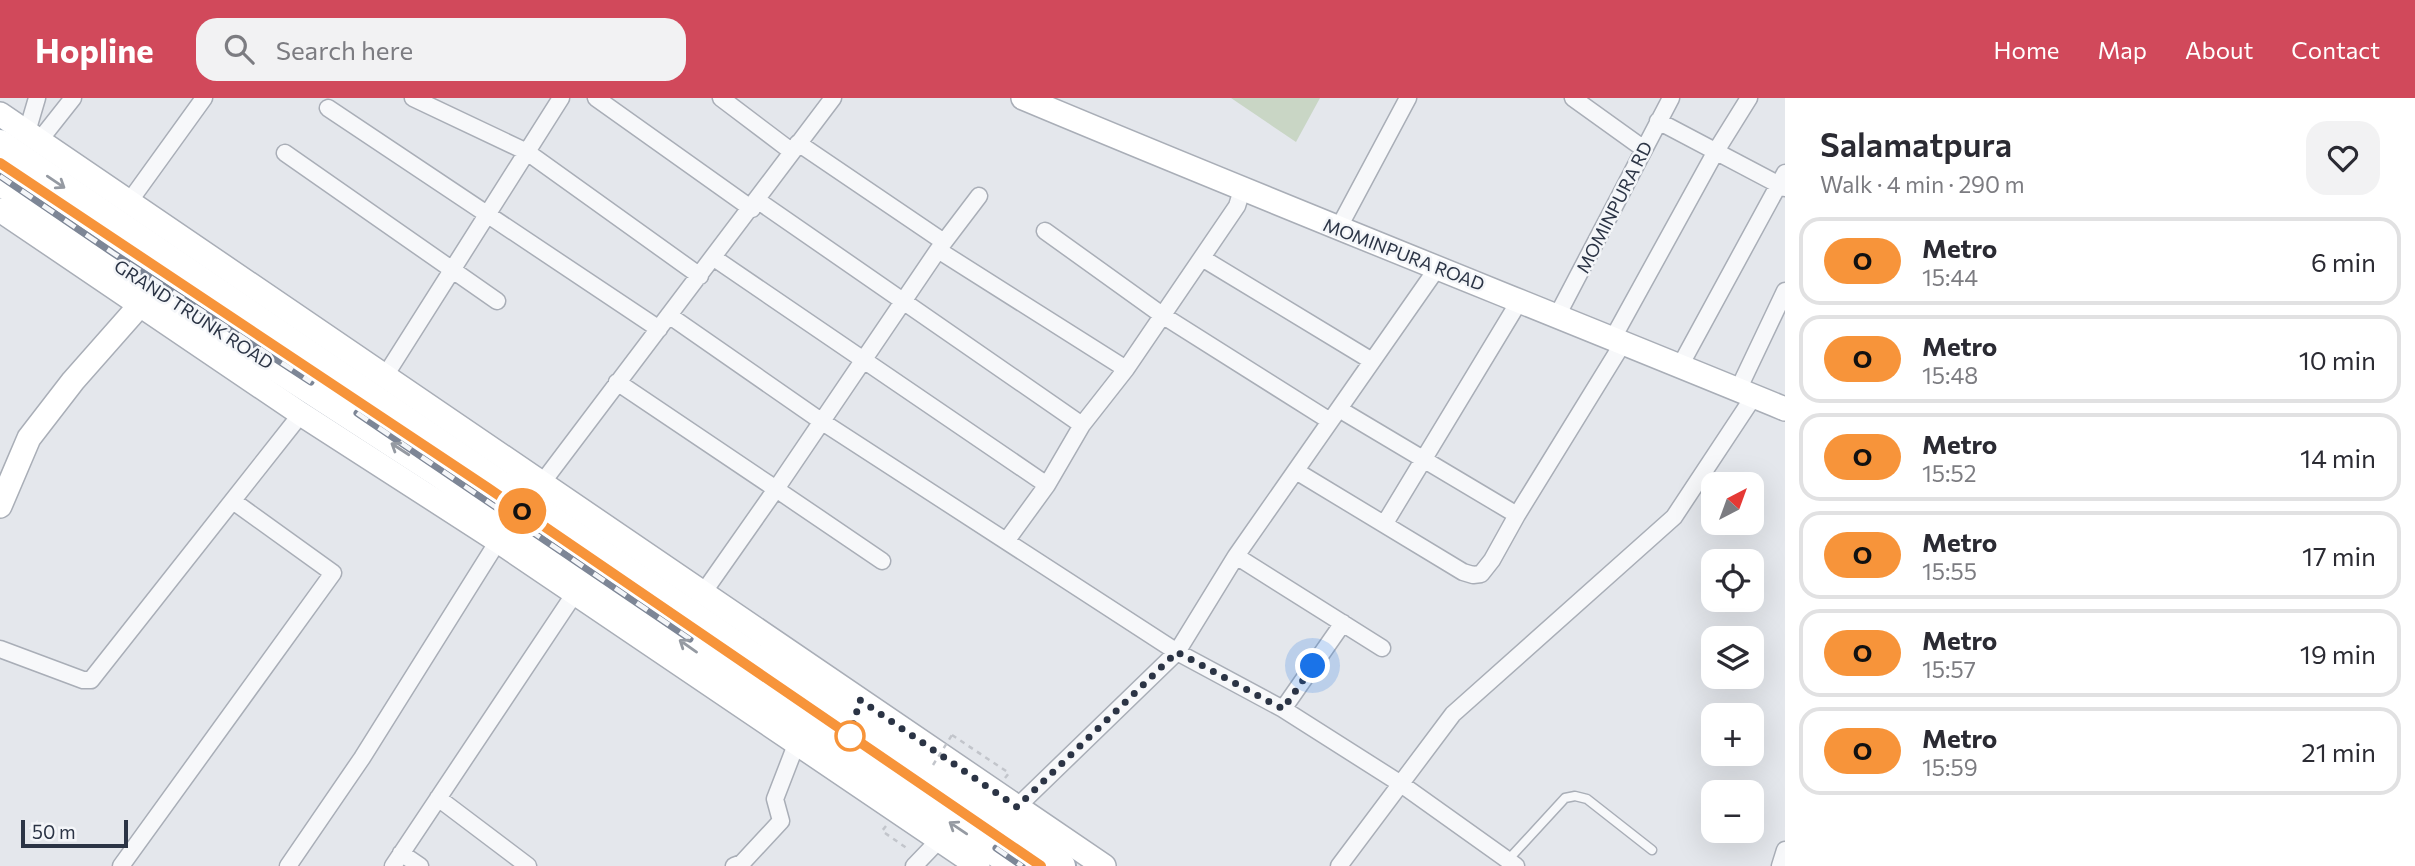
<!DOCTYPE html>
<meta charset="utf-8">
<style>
:root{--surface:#fff;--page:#f2f2f3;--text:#2b2b33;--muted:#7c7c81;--line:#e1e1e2;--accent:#d1495b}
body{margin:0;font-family:Commissioner,sans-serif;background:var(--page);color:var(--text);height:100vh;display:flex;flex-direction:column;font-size:26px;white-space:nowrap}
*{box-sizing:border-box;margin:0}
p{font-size:23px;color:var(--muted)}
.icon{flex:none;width:38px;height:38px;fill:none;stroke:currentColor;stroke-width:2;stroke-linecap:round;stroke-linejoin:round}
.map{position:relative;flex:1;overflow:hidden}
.details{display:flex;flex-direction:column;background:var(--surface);width:630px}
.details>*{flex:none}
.badge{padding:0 14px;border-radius:23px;font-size:24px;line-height:46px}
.needle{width:46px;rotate:41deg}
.buttons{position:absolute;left:1701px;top:374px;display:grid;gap:14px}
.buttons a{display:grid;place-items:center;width:63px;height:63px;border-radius:14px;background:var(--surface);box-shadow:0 7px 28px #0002;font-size:35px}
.scale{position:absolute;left:21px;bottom:18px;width:107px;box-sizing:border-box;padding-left:7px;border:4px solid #2b3445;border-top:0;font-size:19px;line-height:24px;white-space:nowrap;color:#2b3445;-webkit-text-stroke:5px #f4f6f9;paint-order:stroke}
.you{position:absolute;width:35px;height:35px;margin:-18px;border:5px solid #fff;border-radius:50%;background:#1a73e8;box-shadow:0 0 0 10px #1a73e833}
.map>.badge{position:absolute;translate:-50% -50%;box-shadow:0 0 0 4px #fff}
.round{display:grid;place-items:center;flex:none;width:74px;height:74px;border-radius:21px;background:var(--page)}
.head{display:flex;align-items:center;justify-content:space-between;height:119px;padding:0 35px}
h1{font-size:33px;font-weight:600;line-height:52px}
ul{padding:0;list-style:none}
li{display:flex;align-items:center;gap:21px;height:88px;margin:0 14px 10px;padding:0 21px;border:4px solid var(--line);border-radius:21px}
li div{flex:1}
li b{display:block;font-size:26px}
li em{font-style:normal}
li .badge{min-width:77px;font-weight:700;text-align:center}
header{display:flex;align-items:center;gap:42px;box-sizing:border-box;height:98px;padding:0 35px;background:var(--accent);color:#fff}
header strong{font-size:33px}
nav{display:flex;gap:38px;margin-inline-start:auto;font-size:24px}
.search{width:490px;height:63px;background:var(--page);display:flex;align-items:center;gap:18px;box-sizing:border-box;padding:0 24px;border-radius:21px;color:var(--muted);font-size:26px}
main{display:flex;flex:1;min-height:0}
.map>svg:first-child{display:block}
</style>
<header>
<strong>Hopline</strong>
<div class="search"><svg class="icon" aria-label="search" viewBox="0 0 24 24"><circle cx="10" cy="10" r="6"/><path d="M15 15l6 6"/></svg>Search here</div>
<nav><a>Home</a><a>Map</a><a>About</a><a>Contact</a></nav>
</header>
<main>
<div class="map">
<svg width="1785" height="768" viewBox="0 0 1785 768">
<rect width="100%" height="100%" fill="#e4e7ec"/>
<path fill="#c9d6c5" d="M 1231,0 L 1320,0 L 1296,44 Z"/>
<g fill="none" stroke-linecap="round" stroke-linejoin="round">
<g stroke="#a9aeb7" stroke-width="11">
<path id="lane" d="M 1507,763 L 1565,700 L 1575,698 L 1587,701 L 1652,752"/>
</g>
<g stroke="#a9aeb7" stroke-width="19">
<path id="street" d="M 413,0 L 527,54 L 700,178
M 596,0 L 752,111
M 721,0 L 791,53
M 1573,0 L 1644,51
M 328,10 L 659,231
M 1658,23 L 1785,90
M 27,34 L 37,0
M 39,43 L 73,0
M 798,45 L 944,144
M 285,55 L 497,203
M 757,102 L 1082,327
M 129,104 L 204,0
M 1338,131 L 1408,0
M 1045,133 L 1162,217 L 1330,323
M 938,152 L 1126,271
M 714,160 L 1047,387
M 1202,160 L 1372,263
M 670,218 L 821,323 L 1177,554 L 1283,611 L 1401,686 L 1516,768
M 1557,218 L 1671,0
M 1613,240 L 1716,53 L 1749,0
M 1680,268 L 1785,75
M 385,278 L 561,0
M 617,284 L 776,391 L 938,152 L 979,98
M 1738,292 L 1785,193
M 1339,311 L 1517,417
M 1296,373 L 1463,474 L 1473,477 L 1481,476 L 1492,462 L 1517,417 L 1623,245
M 542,385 L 833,0
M 1385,425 L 1520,202
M 1007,442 L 1047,387 L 1082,327 L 1126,271 L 1237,108 L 1242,92
M 1236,458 L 1382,550
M 703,495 L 776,391 L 882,463
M 0,551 L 83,582 L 91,582 L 301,316
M 1283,611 L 1343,525
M 438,700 L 528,768
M 1017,709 L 1177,554 L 1236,458 L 1438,169
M 401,755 L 420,768
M 121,768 L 333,475 L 233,403
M 288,768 L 362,660 L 498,443
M 393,768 L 575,495
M 734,768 L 742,765 L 781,723 L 775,701 L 797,644
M 914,768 L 940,741
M 1339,768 L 1453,616 L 1674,419 L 1754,298
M 1780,768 L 1785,752"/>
</g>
<g stroke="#a9aeb7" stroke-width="26">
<path id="secondary" d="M 1023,0 C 1276,106 1531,207 1785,311
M 0,16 L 1104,768
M 0,112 L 301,316 L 498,443 L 978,768
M 0,408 L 29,340 L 73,283 L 148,198"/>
</g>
<g stroke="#a3abb8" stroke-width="30">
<path id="primary" d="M 0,45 L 1062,768
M 0,84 L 154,191 L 436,374 L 770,605 L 1015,768"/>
</g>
<path stroke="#c2c5cb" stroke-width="2.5" stroke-dasharray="5 5" stroke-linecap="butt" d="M 952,637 L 1009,675 L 1005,680
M 886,728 L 882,733 L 908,751"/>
<use href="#lane" stroke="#f7f8fa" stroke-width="8"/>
<use href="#street" stroke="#f7f8fa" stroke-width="16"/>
<use href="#secondary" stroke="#fff" stroke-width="23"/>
<use href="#primary" stroke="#fff" stroke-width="26"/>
<g stroke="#7d8696" stroke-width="7">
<path id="rail" d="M 0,65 L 488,390 L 1041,768
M 0,78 L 113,155 L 311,284
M 357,315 L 690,541
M 996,750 L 1022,768"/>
</g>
<use href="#rail" stroke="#f4f6f9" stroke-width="4.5" stroke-dasharray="13" stroke-linecap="butt"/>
<path stroke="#c2c5cb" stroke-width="2.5" stroke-dasharray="5 5" stroke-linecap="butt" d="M 933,667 L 952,637"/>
</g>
<defs><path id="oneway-shaft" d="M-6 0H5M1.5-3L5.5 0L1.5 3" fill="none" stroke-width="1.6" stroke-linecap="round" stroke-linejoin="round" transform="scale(1.75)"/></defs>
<g stroke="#959aa2">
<use href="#oneway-shaft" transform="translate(56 84) rotate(34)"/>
<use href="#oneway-shaft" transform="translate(400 351) rotate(-147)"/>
<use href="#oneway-shaft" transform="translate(688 548) rotate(-145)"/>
<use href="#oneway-shaft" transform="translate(958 730) rotate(-146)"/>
</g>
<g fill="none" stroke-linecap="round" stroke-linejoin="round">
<g stroke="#fff" stroke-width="16">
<path id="line" d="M 0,65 L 488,390 L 1041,768"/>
</g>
<use href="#line" stroke="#f7943a" stroke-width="10"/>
<path stroke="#2b3445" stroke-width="7" stroke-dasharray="0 12.6" d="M 850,638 L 860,602 L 1017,709 L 1177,554 L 1283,611 L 1313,568"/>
</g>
<circle fill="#fff" stroke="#f7943a" stroke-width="3.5" cx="850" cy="638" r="14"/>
<g text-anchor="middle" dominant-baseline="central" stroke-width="5" stroke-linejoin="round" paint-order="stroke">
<g font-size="18" fill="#2b3445" stroke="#f4f6f9">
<text transform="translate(1614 109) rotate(-63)">MOMINPURA RD</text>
<text transform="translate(1404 156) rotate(21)">MOMINPURA ROAD</text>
<text transform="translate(194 216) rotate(33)">GRAND TRUNK ROAD</text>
</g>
</g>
</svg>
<div class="buttons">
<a><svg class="needle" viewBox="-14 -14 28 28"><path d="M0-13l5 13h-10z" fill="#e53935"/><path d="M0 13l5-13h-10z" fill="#7c7c81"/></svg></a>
<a><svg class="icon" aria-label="locate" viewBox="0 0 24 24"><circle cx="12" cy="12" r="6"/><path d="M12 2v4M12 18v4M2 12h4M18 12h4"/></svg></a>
<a><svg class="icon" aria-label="layers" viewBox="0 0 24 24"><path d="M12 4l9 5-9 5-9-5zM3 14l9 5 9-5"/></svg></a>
<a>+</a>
<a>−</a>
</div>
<div class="scale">50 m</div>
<div class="you" style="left:1313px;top:568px"></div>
<b class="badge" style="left:522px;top:413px;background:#f7943a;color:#111">O</b>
</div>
<section class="details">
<div class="head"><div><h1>Salamatpura</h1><p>Walk · 4 min · 290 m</p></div><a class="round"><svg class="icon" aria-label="heart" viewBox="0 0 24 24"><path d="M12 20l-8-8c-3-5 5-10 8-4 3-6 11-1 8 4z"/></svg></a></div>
<ul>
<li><span class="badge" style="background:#f7943a;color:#111">O</span><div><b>Metro</b><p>15:44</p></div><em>6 min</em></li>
<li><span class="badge" style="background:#f7943a;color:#111">O</span><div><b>Metro</b><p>15:48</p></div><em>10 min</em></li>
<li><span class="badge" style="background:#f7943a;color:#111">O</span><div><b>Metro</b><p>15:52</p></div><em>14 min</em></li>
<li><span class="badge" style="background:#f7943a;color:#111">O</span><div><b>Metro</b><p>15:55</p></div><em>17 min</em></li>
<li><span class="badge" style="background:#f7943a;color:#111">O</span><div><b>Metro</b><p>15:57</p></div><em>19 min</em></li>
<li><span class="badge" style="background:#f7943a;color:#111">O</span><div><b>Metro</b><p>15:59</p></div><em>21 min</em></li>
</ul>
</section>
</main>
